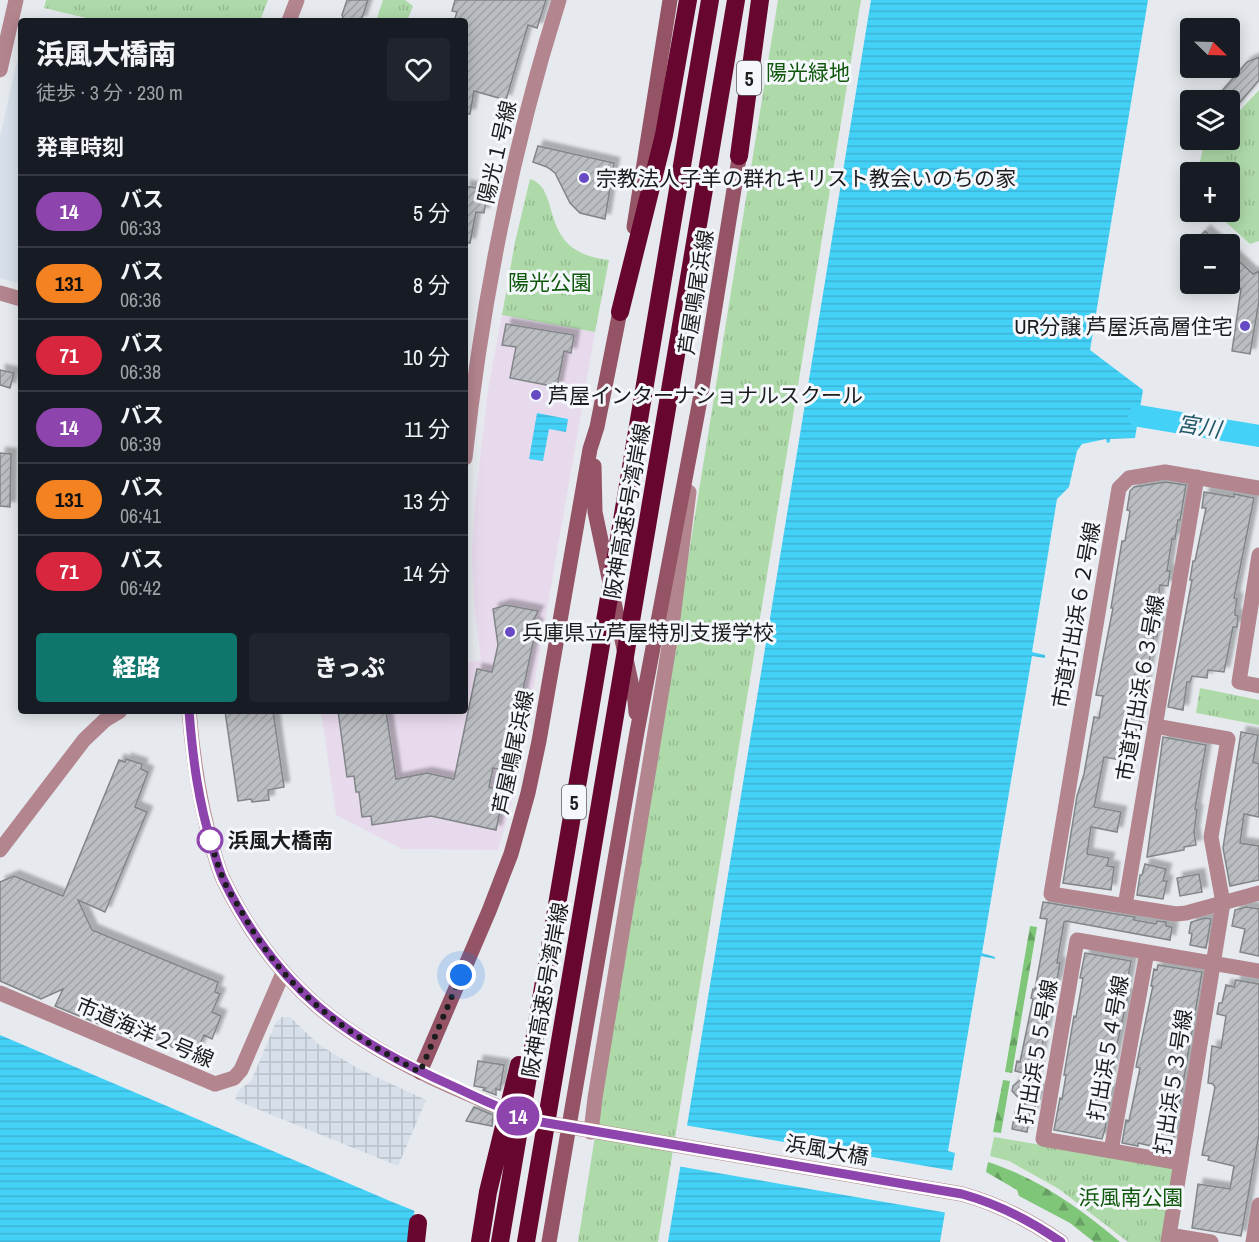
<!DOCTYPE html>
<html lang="ja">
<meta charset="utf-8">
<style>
:root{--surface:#171b24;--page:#20242c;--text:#f1f3f6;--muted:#9ea1a6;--line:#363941;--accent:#0f766e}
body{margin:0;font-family:"Archivo Narrow","Noto Sans JP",sans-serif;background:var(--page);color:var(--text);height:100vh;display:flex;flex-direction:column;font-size:22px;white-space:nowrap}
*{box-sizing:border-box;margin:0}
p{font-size:20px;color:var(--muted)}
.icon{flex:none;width:33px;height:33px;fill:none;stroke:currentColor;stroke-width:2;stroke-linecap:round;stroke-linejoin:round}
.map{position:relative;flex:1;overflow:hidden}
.sheet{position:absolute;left:18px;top:18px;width:450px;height:696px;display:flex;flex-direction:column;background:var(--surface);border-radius:6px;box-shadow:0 3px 15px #0003}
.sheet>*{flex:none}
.badge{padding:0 12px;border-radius:20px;font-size:21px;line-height:39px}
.needle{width:39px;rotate:113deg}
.tools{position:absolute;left:1180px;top:18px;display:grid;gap:12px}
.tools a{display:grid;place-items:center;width:60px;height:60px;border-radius:6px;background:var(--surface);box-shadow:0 3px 15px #0003;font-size:30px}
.you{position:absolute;width:30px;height:30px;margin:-15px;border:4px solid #fff;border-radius:50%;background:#1a73e8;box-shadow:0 0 0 9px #1a73e833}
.map>.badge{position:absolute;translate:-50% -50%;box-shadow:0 0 0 3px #fff}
h2{padding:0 18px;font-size:22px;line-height:54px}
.round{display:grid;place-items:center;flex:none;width:63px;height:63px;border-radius:6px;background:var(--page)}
.headline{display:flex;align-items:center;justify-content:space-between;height:102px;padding:0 18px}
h1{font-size:28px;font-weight:800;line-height:45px}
.action{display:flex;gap:12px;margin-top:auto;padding:12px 18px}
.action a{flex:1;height:69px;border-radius:6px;background:var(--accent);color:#fff;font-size:24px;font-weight:800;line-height:69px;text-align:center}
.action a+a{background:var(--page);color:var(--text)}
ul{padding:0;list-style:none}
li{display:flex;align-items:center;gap:18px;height:72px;padding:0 18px;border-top:2px solid var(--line)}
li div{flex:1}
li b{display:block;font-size:22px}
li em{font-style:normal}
li .badge{min-width:66px;font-weight:700;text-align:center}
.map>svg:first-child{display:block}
</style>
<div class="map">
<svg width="1259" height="1242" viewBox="0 0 1259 1242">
<defs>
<pattern id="industrial-grid" width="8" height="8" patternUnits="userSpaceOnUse" patternTransform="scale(1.5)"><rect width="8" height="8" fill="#d7e0ea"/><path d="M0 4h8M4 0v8" fill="none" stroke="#b8c0c8"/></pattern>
<pattern id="grass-tufts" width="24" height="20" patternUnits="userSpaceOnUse" patternTransform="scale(1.5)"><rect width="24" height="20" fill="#aedaa9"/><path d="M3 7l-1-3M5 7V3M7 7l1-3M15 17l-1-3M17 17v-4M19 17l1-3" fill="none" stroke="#95ba91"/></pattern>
<pattern id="forest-firs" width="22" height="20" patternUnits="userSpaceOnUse" patternTransform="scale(1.5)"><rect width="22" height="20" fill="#7fc679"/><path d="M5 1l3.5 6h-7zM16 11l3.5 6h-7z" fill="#67a063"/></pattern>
<pattern id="water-rules" width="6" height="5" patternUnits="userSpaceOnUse" patternTransform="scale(1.5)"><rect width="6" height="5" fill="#44d1f8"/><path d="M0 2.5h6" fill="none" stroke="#3bb3d4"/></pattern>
<pattern id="building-hatch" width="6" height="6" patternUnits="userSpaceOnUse" patternTransform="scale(1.5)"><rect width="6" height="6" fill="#babdc1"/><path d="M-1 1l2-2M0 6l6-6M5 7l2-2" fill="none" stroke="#9fa2a5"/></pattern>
<filter id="shadow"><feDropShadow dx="5.5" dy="-5.5" stdDeviation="1.5" flood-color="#0004"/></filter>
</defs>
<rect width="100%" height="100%" fill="#e6eaee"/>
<path fill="#d7e0ea" d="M 17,61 L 21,62 L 21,284 L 0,278 L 0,137 Z"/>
<path fill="url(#industrial-grid)" d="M 282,1017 L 290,1017 L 318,1044 L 357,1068 L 426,1100 L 398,1166 L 235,1100 L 239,1090 L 251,1081 L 276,1022 Z"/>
<path fill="#e8daed" d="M 502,315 L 595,332 L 517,784 L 498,850 L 402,849 L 336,815 L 321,711 L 465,711 L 465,663 L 481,660 L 474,604 L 472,552 L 475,502 L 488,389 Z"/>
<path fill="url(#grass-tufts)" d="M 46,0 L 268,0 L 260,21 L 99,21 L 44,8 Z
M 383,0 L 405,0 L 413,6 L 407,21 L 376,21 Z
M 778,0 L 861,0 L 658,1242 L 578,1242 Z
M 1259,90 L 1259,241 L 1250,244 L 1218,215 L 1200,212 L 1230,212 L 1230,172 L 1198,172 L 1204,142 L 1219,145 L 1221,140 L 1230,140 L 1230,121 Z
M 530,179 C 564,190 535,252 609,260 L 595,332 L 502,315 L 515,242 Z
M 1200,688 L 1259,700 L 1259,725 L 1196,713 Z
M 994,1137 L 1176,1167 L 1165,1242 L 1128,1242 L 1059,1189 L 1009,1161 L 990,1156 Z"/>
<path fill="url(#forest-firs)" d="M 1030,926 L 1037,927 L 1012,1073 L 1005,1072 Z
M 1003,1080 L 1010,1081 L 1001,1133 L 993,1132 Z
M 988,1162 C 1038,1178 1080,1208 1120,1242 L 1094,1242 L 1070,1223 L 1019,1196 L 1017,1190 L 986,1172 Z"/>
<path fill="url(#water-rules)" d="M 871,0 L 1148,0 L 1090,350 L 1143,390 L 1135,438 L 1110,439 L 1110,442 L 1107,443 L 1106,439 L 1082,444 L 1077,451 L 1069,487 L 1057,499 L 1032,652 L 1045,655 L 1045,658 L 1032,656 L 982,953 L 995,957 L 995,959 L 981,956 L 948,1151 L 955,1153 L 940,1242 L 668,1242 Z
M 537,413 L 568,419 L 566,432 L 549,429 L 543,461 L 529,459 Z
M 0,1035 L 390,1201 L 492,1242 L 0,1242 Z"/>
<path fill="#e6eaee" d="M 684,1125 L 955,1171 L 948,1213 L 677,1166 Z
M 415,1208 L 494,1239 L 495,1242 L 409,1242 Z"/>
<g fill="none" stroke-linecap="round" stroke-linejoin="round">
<path stroke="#44d1f8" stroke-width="22" d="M 1139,416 L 1259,436"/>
</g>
<path fill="url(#building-hatch)" stroke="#828588" stroke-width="1.5" filter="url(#shadow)" d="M 347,0 L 368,0 L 361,21 L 344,21 L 342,15 Z
M 455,0 L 546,0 L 537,28 L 528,25 L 506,100 L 474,91 L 470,114 L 465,114 L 465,21 L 454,21 L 457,12 L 452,11 Z
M 1259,57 L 1259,80 L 1230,114 L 1230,100 L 1214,100 L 1247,62 Z
M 538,146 L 614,163 L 605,219 L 580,213 L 570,203 L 555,173 L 547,167 L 533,162 Z
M 465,186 L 488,190 L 484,213 L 476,212 L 470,243 L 465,243 Z
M 1205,231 L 1220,244 L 1193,244 Z
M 1230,253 L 1253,274 L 1259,271 L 1259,301 L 1250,354 L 1232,351 L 1241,289 L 1230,279 Z
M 506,324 L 574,335 L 571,353 L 564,351 L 557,387 L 510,378 L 516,347 L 502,345 Z
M 0,370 L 14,373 L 10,388 L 0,385 Z
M 0,453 L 11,454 L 10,507 L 0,506 Z
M 1165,482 L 1186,485 L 1180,520 L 1178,520 L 1175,539 L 1172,539 L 1167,571 L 1170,571 L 1168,586 L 1160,585 L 1157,605 L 1162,606 L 1157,636 L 1154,636 L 1139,715 L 1141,715 L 1138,730 L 1135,729 L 1133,738 L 1131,738 L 1126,761 L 1104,757 L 1094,807 L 1121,812 L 1117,832 L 1091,827 L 1087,854 L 1109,858 L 1107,866 L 1114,867 L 1111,890 L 1063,883 L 1077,796 L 1084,774 L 1094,717 L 1099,718 L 1103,696 L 1096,695 L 1113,608 L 1111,608 L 1122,541 L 1125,541 L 1130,511 L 1127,510 L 1130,491 L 1134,487 Z
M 1204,492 L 1234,497 L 1234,494 L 1254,498 L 1234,598 L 1237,599 L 1235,611 L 1235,615 L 1238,616 L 1237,627 L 1233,627 L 1224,672 L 1208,670 L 1207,678 L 1192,676 L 1190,682 L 1187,682 L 1183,710 L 1168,707 L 1192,580 L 1190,580 L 1193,561 L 1195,561 L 1206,508 L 1202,508 Z
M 506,605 L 538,611 L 533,622 L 537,624 L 506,770 L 493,768 L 489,787 L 504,792 L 496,830 L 431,816 L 372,825 L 371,816 L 362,817 L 359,792 L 356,792 L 354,776 L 347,777 L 338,711 L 386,711 L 396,779 L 427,773 L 454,779 L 477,669 L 492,672 L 498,645 L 493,609 Z
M 225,711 L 273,711 L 284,787 L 268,790 L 269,800 L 252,802 L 251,799 L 238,801 Z
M 1241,732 L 1258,735 L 1253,762 L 1259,764 L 1259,817 L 1244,814 L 1240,843 L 1259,846 L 1259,880 L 1230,886 L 1223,848 Z
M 1163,737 L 1206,745 L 1195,809 L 1197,810 L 1194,832 L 1196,845 L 1184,847 L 1184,850 L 1147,857 Z
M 126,759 L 142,764 L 141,769 L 148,772 L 135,807 L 147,812 L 105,912 L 78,900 L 92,930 L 218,982 L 215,992 L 220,994 L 212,1012 L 221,1016 L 212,1039 L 204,1035 L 198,1049 L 193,1049 L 190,1054 L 137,1033 L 135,1039 L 55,1006 L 63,989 L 41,999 L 0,981 L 0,882 L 14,876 L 63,896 L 119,760 L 125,762 Z
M 1145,864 L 1166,869 L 1163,881 L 1167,881 L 1163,899 L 1137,895 L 1140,875 L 1142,875 Z
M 1199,874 L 1202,892 L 1180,896 L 1177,878 Z
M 1043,902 L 1135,917 L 1134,920 L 1156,924 L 1157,921 L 1166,922 L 1166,926 L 1172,927 L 1170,940 L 1066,921 L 1064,922 L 1057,963 L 1060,963 L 1057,980 L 1053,990 L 1034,1087 L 1040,1090 L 1033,1113 L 1012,1091 L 1013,1086 L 1027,1074 L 1015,1071 L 1017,1061 L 1020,1062 L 1033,999 L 1031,998 L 1033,989 L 1035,989 L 1042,951 L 1047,919 L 1040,918 Z
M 1246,907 L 1259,909 L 1259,956 L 1240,952 L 1245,929 L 1232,926 L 1235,910 Z
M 1205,918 L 1211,919 L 1206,948 L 1190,945 L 1192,934 L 1189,933 L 1191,922 Z
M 1085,953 L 1131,961 L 1125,994 L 1128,995 L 1107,1090 L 1111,1091 L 1105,1129 L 1102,1139 L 1054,1130 L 1060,1098 L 1062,1099 L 1066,1075 L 1064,1075 L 1074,1016 L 1076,1017 L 1083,978 L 1080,978 Z
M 1158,965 L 1202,972 L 1173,1143 L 1167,1141 L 1165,1149 L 1138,1143 L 1138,1146 L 1122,1143 L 1126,1120 L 1129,1121 L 1140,1068 L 1136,1067 L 1152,990 L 1153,986 L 1151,986 L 1154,969 L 1157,970 Z
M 1236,980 L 1259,984 L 1259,1134 L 1241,1236 L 1192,1228 L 1198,1184 L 1230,1189 L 1234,1166 L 1208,1160 L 1209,1156 L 1202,1155 L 1215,1087 L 1213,1084 L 1208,1083 L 1212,1046 L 1221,1048 L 1225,1022 L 1226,1016 L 1217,1014 L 1219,1003 L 1222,1003 L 1226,985 L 1234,987 Z
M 478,1061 L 504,1065 L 500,1090 L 496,1089 L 496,1095 L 483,1090 L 485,1088 L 474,1086 Z
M 474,1107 L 493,1115 L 492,1126 L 466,1121 Z
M 1015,1112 L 1030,1114 L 1027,1132 L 1012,1129 Z"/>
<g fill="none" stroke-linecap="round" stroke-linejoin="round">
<path stroke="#b3858f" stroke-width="15" d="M 465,458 C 482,303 512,149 559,0
M 1259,488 L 1165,472 L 1129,478 L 1119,488 L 1051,894 L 1176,914 L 1186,913 L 1259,893
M 1259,555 L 1239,682 L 1259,686
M 1155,726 L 1228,739 L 1211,837 L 1223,903 L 1168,1242
M 0,850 L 84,740 L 105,720 L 120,711
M 1125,906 L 1197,477
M 0,993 L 215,1084 L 234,1078 L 241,1070 L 283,973
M 591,1132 L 595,1098 L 671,634 L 689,492
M 1111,1151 L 1147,952
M 1181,1163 L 1043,1139 L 1077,940 L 1259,971
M 1169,1235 L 1211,1242
M 1253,1242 L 1259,1205"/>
<path stroke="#b3858f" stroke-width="15" d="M 289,21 L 297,0
M 0,70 L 16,0
M 0,293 L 21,299
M 189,711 C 193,759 199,803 213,849 C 216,859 219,870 223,879 C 275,987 345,1039 452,1087 C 482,1100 510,1113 541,1122 L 962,1194 C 998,1204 1031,1221 1061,1242"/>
<path stroke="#955465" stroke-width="15" d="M 634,227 L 670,0
M 594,466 L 595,512 L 635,701 L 636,713
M 420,1072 L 489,911 L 511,854 L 528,793 L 539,741 L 590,449 L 597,427 L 622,301
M 549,1242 L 637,732 L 700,400 L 741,146"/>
<path stroke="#67062f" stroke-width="18" d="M 739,156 L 760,0
M 620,312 L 664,135 L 688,0
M 416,1242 L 418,1223
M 480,1242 L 488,1192 L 519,1065
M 500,1242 L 710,0
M 526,1242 L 736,0"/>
</g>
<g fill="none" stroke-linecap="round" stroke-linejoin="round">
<g stroke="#fff" stroke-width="14">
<path id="line" d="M 189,711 C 193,760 198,801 213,849 C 216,859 219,870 223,879 C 277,990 347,1040 457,1088 C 484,1101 512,1114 541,1122 L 962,1194 C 998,1204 1031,1221 1061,1242"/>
</g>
<use href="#line" stroke="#8e44ad" stroke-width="9"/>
<path stroke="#1b1c1e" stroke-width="6" stroke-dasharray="0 10.8" d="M 210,840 L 209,837 C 213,850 217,863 222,876 C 227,890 237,903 244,916 C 288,993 343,1032 420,1072 L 461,975"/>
</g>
<g fill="#664ac3" stroke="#f4f7fb" stroke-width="2">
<circle cx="584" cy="178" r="6"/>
<circle cx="1245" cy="326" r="6"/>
<circle cx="536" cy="395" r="6"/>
<circle cx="510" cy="632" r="6"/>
</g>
<circle fill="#fff" stroke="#8e44ad" stroke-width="3" cx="210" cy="840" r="12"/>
<g text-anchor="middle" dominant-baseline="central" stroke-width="6" stroke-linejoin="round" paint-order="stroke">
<g fill="#f4f7fb" stroke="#5c5e60" stroke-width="1.5">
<rect x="737" y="61" width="24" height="34" rx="4.5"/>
<rect x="562" y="785" width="24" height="34" rx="4.5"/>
</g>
<g font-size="20" font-weight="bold" fill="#1b1c1e">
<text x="749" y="78">5</text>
<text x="574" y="802">5</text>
</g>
<g font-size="21" fill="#0f580b" stroke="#f4f7fb">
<text x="808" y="72">陽光緑地</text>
<text x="550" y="282">陽光公園</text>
<text x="1131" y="1197">浜風南公園</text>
</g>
<g font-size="21" fill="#1b1c1e" stroke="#f4f7fb">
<text transform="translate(497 152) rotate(-77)">陽光１号線</text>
<text transform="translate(696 292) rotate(-81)">芦屋鳴尾浜線</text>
<text transform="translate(627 511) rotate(-80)">阪神高速5号湾岸線</text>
<text transform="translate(1076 615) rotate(-80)">市道打出浜６２号線</text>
<text transform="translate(1140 688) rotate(-80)">市道打出浜６３号線</text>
<text transform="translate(513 752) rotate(-78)">芦屋鳴尾浜線</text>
<text transform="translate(545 990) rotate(-80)">阪神高速5号湾岸線</text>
<text transform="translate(145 1032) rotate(23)">市道海洋２号線</text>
<text transform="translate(1108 1048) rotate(-80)">打出浜５４号線</text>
<text transform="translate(1037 1052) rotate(-80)">打出浜５５号線</text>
<text transform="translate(1173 1082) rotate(-81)">打出浜５３号線</text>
<text transform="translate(827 1150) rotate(10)">浜風大橋</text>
</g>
<g font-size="21" fill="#1b1c1e" stroke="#f4f7fb" text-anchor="start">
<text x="596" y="178">宗教法人子羊の群れキリスト教会いのちの家</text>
<text x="1233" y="326" text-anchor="end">UR分譲 芦屋浜高層住宅</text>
<text x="548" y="395">芦屋インターナショナルスクール</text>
<text x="522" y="632">兵庫県立芦屋特別支援学校</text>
</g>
<g font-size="21" font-weight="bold" fill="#1b1c1e" stroke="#f4f7fb" text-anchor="start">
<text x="228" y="840">浜風大橋南</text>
</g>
<g font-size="22" font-style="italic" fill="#1f5767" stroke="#f4f7fb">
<text transform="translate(1199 426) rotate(9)">宮川</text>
</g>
</g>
</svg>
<div class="tools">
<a><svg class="needle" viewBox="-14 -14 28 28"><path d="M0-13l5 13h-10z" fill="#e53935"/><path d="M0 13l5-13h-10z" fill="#9ea1a6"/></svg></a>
<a><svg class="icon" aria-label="layers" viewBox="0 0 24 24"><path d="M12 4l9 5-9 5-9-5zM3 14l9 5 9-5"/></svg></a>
<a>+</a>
<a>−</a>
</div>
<div class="you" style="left:461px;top:975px"></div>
<b class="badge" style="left:518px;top:1116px;background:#8e44ad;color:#fff">14</b>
<section class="sheet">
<div class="headline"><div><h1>浜風大橋南</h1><p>徒歩 · 3 分 · 230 m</p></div><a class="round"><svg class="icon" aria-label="heart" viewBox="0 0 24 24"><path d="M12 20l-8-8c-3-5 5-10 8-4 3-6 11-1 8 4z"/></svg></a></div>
<h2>発車時刻</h2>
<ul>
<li><span class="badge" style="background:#8e44ad;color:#fff">14</span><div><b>バス</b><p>06:33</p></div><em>5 分</em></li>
<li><span class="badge" style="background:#f58220;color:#111">131</span><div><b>バス</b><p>06:36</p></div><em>8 分</em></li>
<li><span class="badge" style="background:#d7263d;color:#fff">71</span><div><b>バス</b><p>06:38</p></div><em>10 分</em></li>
<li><span class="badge" style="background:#8e44ad;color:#fff">14</span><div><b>バス</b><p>06:39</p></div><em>11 分</em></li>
<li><span class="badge" style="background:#f58220;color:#111">131</span><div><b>バス</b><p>06:41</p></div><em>13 分</em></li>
<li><span class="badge" style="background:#d7263d;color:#fff">71</span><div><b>バス</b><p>06:42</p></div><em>14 分</em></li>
</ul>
<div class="action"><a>経路</a><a>きっぷ</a></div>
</section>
</div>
